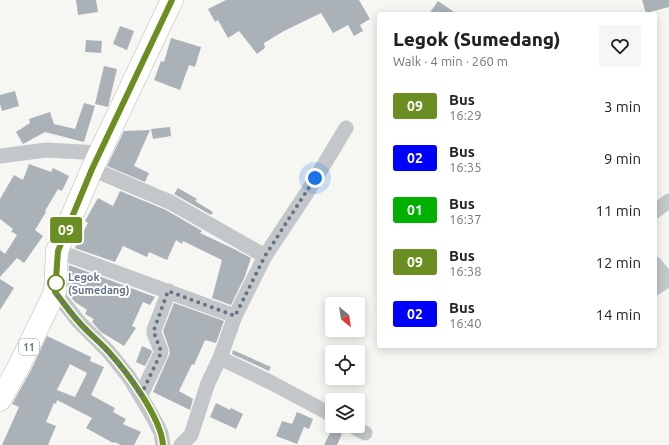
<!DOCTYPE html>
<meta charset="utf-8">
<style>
:root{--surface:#fff;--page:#f6f6f6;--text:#222;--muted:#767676}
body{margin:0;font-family:Ubuntu,sans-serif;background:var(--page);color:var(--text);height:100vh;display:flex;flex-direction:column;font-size:15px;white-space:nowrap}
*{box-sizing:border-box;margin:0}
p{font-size:13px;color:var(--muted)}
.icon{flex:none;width:22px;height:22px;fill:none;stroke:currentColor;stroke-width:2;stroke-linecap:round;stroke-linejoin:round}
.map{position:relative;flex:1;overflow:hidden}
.sheet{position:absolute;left:377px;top:12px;width:280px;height:336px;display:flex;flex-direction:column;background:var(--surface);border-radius:4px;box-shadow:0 2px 10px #0003}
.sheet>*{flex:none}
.badge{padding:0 8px;border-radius:3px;font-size:14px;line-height:26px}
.needle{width:26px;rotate:150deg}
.controls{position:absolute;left:325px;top:297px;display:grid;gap:8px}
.controls a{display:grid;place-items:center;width:40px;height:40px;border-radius:4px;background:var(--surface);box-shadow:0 2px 10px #0003;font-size:20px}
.you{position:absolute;width:20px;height:20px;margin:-10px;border:3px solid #fff;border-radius:50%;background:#1a73e8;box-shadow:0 0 0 6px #1a73e833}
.map>.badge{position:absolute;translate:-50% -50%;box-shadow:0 0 0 2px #fff}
.round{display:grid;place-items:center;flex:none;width:42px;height:42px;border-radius:4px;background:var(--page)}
.overview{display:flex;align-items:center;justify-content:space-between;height:68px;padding:0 16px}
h1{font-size:19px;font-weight:800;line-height:30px}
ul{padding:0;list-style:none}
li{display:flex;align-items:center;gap:12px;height:52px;padding:0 16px}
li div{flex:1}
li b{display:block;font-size:15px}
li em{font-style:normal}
li .badge{min-width:44px;font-weight:700;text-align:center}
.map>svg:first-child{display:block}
</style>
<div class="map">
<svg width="669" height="445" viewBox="0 0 669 445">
<rect width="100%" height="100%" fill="#f6f6f3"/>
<path fill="#aab2b8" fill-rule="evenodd" d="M 76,0 L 96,0 L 98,12 L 78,15 Z
M 226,0 L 359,0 L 370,19 L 360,25 L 363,31 L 354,36 L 348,25 L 333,33 L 321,13 L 284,31 L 264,43 L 265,48 L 257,54 L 239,31 L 228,38 L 218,20 L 215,22 L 208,9 Z
M 642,0 L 669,0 L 669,7 L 646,13 Z
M 438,1 L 457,14 L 429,14 Z
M 120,26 L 134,31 L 127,50 L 113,44 Z
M 171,38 L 201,47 L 195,67 L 189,65 L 180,90 L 154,80 L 161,61 L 164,62 Z
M 86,40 L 102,41 L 101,53 L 85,52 Z
M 104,66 L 117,69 L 108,107 L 95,104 Z
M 15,91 L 19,106 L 2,111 L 0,104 L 0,95 Z
M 84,103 L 95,106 L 84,142 L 45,132 L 23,144 L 16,132 L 30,123 L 29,119 L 50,112 L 54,124 L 75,129 Z
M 170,127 L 171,136 L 153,139 L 151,129 Z
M 150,130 L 134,166 L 149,173 L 145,182 L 107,166 L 124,131 Z
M 29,164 L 51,172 L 53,168 L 69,176 L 62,191 L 58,189 L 45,211 L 46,212 L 35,230 L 43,236 L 24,263 L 17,258 L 0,277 L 0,250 L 5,254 L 17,235 L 11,231 L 13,229 L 0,219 L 0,199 L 14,175 L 23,180 Z
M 178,188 L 197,199 L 195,201 L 213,212 L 211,215 L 174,194 Z
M 120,191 L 166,210 L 202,231 L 200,233 L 232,248 L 251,258 L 245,276 L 231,305 L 212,298 L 222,260 L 183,241 L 182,244 L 176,240 L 167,260 L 149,252 L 147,257 L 123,246 L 115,262 L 75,248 L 88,223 L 85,221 L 98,198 L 113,206 Z
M 69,265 L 155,297 L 150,305 L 143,302 L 132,326 L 136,328 L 124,346 L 101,332 L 92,322 L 94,319 L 85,314 L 87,310 L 75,302 L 67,293 Z
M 0,279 L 14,288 L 0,310 Z
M 174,303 L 224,321 L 216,343 L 205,340 L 194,365 L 192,364 L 179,391 L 193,399 L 190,410 L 153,392 L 170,353 L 169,348 L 163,331 Z
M 47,336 L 91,357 L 90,361 L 104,367 L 91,395 L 115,408 L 113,412 L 126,419 L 123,424 L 141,432 L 134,445 L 121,445 L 114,442 L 113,443 L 86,428 L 92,418 L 57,400 L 56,404 L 54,403 L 46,422 L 56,426 L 48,445 L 2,445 L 19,407 L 12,404 L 30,372 ZM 70,364 L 87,373 L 75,397 L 57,390 Z
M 142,346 L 151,350 L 152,352 L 145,366 L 136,362 Z
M 233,350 L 271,367 L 269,371 L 232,354 Z
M 216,403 L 230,410 L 231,408 L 243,414 L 236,429 L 210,417 Z
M 297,412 L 313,419 L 309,429 L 304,427 L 297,444 L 276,436 L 282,421 L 292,424 Z
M 332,429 L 342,434 L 337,445 L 324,445 Z"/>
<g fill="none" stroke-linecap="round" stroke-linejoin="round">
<g stroke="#b6b9bc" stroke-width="23">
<path id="highway" d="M 0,400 L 19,366 L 55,292 L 57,251 L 92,169 L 172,0"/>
</g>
<path stroke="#c3c7ca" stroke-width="15" d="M 0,156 L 46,150 L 100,153
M 92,169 L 170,202 L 265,256
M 655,211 L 669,201
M 57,251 L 235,316
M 655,264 L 669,281
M 655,288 L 669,279
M 55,292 L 79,322 L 108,351 L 129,377 L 154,419 L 161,433 L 163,445
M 220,358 L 270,382 L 332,415
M 141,395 L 160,355 L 161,351 L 154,333 L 154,330 L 169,291
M 352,426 L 365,433
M 181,445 L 191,435 L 208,383 L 220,358 L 235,316 L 265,256 L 308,191 L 346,128"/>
<use href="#highway" stroke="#fff" stroke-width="22"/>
</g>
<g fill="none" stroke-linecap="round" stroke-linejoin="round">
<g stroke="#fff" stroke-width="9">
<path id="line" d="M 163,445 C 161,417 127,372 108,351 C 99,341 87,332 78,321 C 70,312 63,302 55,292 L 58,251 L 92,169 L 172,0"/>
</g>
<use href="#line" stroke="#6b8e23" stroke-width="6"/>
<path stroke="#647485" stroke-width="4" stroke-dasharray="0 7.2" d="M 56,283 L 55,292 L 79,322 L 108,352 L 129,376 L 141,395 L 160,355 L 161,351 L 154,333 L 154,330 L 168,291 L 235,316 L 265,256 L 315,178"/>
</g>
<circle fill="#fff" stroke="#6b8e23" stroke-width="2" cx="56" cy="283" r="8"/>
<g text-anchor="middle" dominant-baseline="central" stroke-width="4" stroke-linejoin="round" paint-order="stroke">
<rect fill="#fff" stroke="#929eaa" stroke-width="1" x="19" y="339" width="20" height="16" rx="3"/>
<g font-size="10" font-weight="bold" fill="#647485">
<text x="29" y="347">11</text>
</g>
<g font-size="11" font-weight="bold" fill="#647485" stroke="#fff" text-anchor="start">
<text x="68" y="277">Legok<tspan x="68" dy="13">(Sumedang)</tspan></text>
</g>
</g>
</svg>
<div class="controls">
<a><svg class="needle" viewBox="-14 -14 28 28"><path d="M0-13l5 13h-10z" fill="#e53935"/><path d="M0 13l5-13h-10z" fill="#767676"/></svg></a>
<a><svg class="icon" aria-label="locate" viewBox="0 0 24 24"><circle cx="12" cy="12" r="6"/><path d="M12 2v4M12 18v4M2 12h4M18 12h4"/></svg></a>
<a><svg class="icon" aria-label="layers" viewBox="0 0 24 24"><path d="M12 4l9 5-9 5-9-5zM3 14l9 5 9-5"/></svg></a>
</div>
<div class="you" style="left:315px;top:178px"></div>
<b class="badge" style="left:66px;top:230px;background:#6b8e23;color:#fff">09</b>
<section class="sheet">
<div class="overview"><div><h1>Legok (Sumedang)</h1><p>Walk · 4 min · 260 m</p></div><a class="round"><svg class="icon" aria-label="heart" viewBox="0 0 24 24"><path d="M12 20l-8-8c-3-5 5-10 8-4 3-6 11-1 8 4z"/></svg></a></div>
<ul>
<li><span class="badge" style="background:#6b8e23;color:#fff">09</span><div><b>Bus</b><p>16:29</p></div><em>3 min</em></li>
<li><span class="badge" style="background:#00f;color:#fff">02</span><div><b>Bus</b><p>16:35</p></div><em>9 min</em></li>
<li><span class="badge" style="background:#00b000;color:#fff">01</span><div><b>Bus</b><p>16:37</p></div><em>11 min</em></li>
<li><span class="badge" style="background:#6b8e23;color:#fff">09</span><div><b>Bus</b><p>16:38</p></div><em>12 min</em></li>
<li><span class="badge" style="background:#00f;color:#fff">02</span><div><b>Bus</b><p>16:40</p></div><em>14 min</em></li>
</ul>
</section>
</div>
